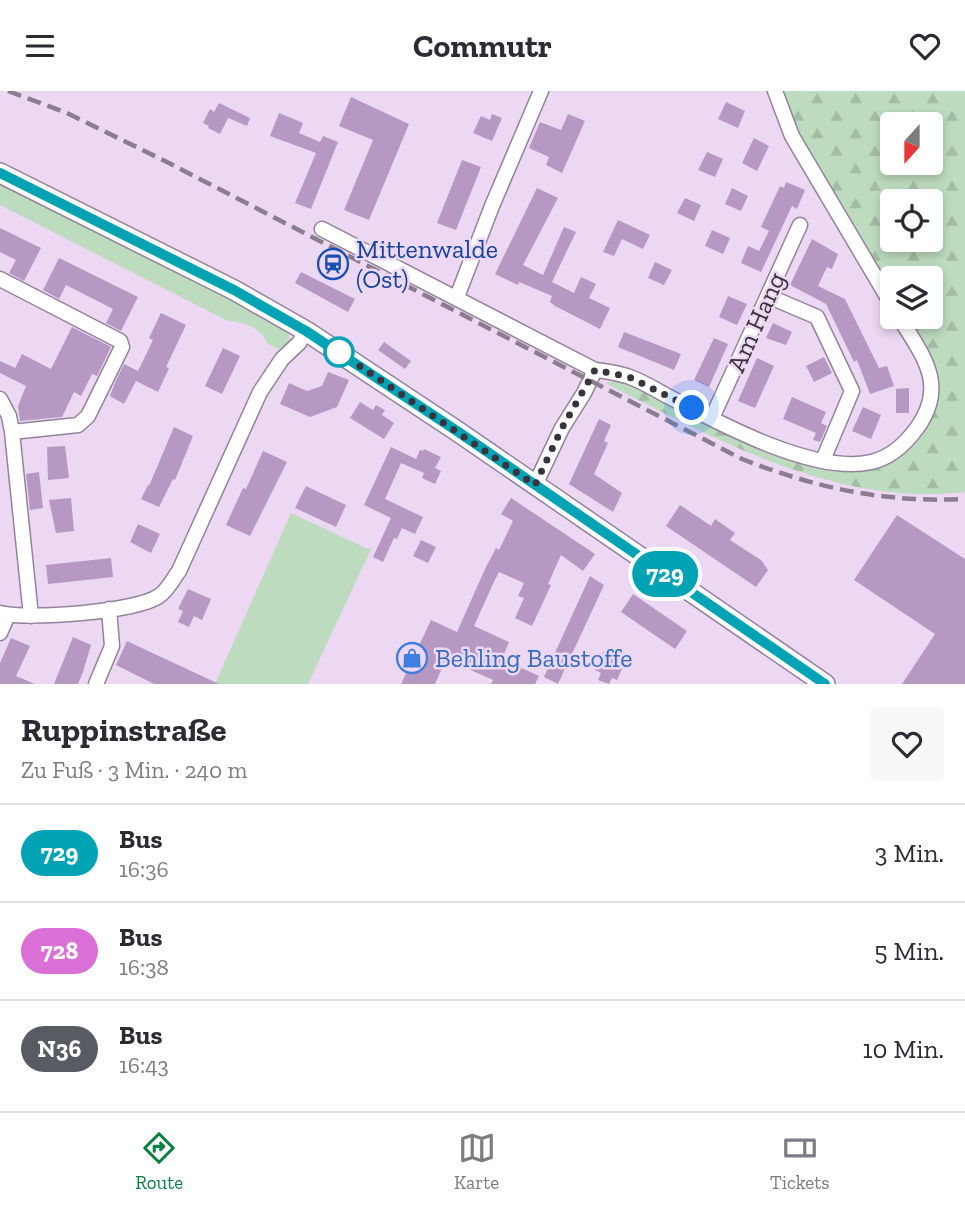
<!DOCTYPE html>
<html lang="de">
<meta charset="utf-8">
<style>
:root{--surface:#fff;--page:#f7f7f7;--text:#2b2b33;--muted:#7c7c81;--line:#e1e1e2;--accent:#0b8043}
body{margin:0;font-family:"Zilla Slab",serif;background:var(--page);color:var(--text);height:100vh;display:flex;flex-direction:column;font-size:26px;white-space:nowrap}
*{box-sizing:border-box;margin:0}
p{font-size:23px;color:var(--muted)}
.icon{flex:none;width:38px;height:38px;fill:none;stroke:currentColor;stroke-width:2;stroke-linecap:round;stroke-linejoin:round}
.map{position:relative;height:593px;overflow:hidden}
.details{display:flex;flex-direction:column;background:var(--surface);flex:1}
.details>*{flex:none}
.badge{padding:0 14px;border-radius:23px;font-size:24px;line-height:46px}
.needle{width:46px;rotate:201deg}
.fabs{position:absolute;left:880px;top:21px;display:grid;gap:14px}
.fabs a{display:grid;place-items:center;width:63px;height:63px;border-radius:7px;background:var(--surface);box-shadow:0 4px 10px #0003;font-size:35px}
.you{position:absolute;width:35px;height:35px;margin:-18px;border:5px solid #fff;border-radius:50%;background:#1a73e8;box-shadow:0 0 0 10px #1a73e833}
.map>.badge{position:absolute;translate:-50% -50%;box-shadow:0 0 0 4px #fff}
.round{display:grid;place-items:center;flex:none;width:74px;height:74px;border-radius:7px;background:var(--page)}
.head{display:flex;align-items:center;justify-content:space-between;height:119px;padding:0 21px}
h1{font-size:33px;font-weight:700;line-height:52px}
ul{padding:0;list-style:none}
li{display:flex;align-items:center;gap:21px;height:98px;padding:0 21px;border-top:2px solid var(--line)}
li div{flex:1}
li b{display:block;font-size:26px}
li em{font-style:normal}
li .badge{min-width:77px;font-weight:700;text-align:center}
header{display:flex;justify-content:space-between;align-items:center;height:91px;padding:0 21px;background:var(--surface);font-size:32px;font-weight:700}
.menu{display:flex;justify-content:space-around;align-items:center;height:98px;border-top:2px solid var(--line);background:var(--surface);font-size:19px;color:var(--muted)}
.menu a{display:grid;justify-items:center;gap:4px}
.menu .selected{color:var(--accent)}
.map>svg:first-child{display:block}
</style>
<header><svg class="icon" aria-label="menu" viewBox="0 0 24 24"><path d="M4 6h16M4 12h16M4 18h16"/></svg>Commutr<svg class="icon" aria-label="heart" viewBox="0 0 24 24"><path d="M12 20l-8-8c-3-5 5-10 8-4 3-6 11-1 8 4z"/></svg></header>
<div class="map">
<svg width="965" height="593" viewBox="0 0 965 593">
<defs>
<pattern id="forest-firs" width="22" height="20" patternUnits="userSpaceOnUse" patternTransform="scale(1.75)"><rect width="22" height="20" fill="#bcdbbf"/><path d="M5 1l3.5 6h-7zM16 11l3.5 6h-7z" fill="#a2bca5"/></pattern>
</defs>
<rect width="100%" height="100%" fill="#ecd8f3"/>
<path fill="#bcdbbf" d="M 0,91 L 270,228 L 287,239 L 290,249 L 286,255 L 278,258 L 267,252 C 262,237 242,230 228,230 L 0,114 Z
M 291,422 L 368,458 L 372,456 L 308,593 L 215,593 Z"/>
<path fill="url(#forest-firs)" fill-rule="evenodd" d="M 781,0 L 965,0 L 965,401 C 835,416 716,348 605,292 C 629,287 652,303 674,314 C 737,345 857,419 917,351 C 923,344 925,336 928,327 C 931,320 938,310 939,303 C 940,287 912,241 904,226 L 931,226 L 931,187 L 892,187 L 892,207 L 795,41 ZM 892,33 L 931,33 L 931,72 L 892,72 ZM 892,110 L 931,110 L 931,149 L 892,149 Z"/>
<path fill="#b798c2" d="M 351,6 L 409,33 L 369,129 L 344,119 L 373,49 L 339,35 Z
M 726,11 L 745,20 L 738,37 L 718,28 Z
M 219,12 L 250,27 L 247,35 L 228,27 L 220,43 L 208,37 L 209,35 L 203,32 L 210,18 L 214,21 Z
M 279,22 L 303,32 L 299,42 L 320,51 L 323,45 L 338,51 L 311,118 L 295,112 L 316,62 L 270,45 Z
M 492,23 L 502,27 L 492,50 L 473,42 L 481,25 L 490,29 Z
M 568,23 L 585,30 L 562,82 L 546,74 L 549,66 L 529,57 L 540,31 L 561,39 Z
M 754,47 L 769,55 L 757,80 L 742,72 Z
M 707,61 L 723,68 L 715,86 L 698,79 Z
M 462,69 L 481,76 L 456,139 L 437,132 Z
M 786,91 L 805,99 L 797,118 L 792,115 L 761,181 L 741,172 L 748,155 L 759,160 L 769,140 L 761,136 L 780,95 L 784,97 Z
M 537,97 L 558,107 L 523,174 L 543,184 L 564,136 L 576,141 L 552,191 L 574,202 L 581,186 L 596,193 L 589,207 L 610,217 L 600,238 L 555,215 L 550,211 L 552,205 L 519,191 L 518,194 L 495,183 Z
M 732,97 L 748,105 L 741,120 L 725,113 Z
M 685,107 L 701,114 L 694,130 L 677,122 Z
M 618,129 L 650,144 L 643,158 L 622,148 L 614,165 L 603,161 Z
M 0,137 L 41,157 L 24,190 L 9,182 L 16,169 L 0,161 Z
M 712,139 L 730,147 L 723,163 L 705,155 Z
M 812,148 L 838,163 L 832,178 L 827,176 L 818,195 L 845,208 L 879,277 L 887,275 L 894,295 L 870,303 L 857,269 L 854,271 L 826,213 L 790,194 Z
M 59,167 L 138,206 L 121,240 L 106,232 L 113,218 L 66,194 L 59,208 L 43,199 Z
M 655,171 L 672,179 L 664,194 L 648,187 Z
M 301,181 L 355,208 L 348,221 L 295,192 Z
M 728,205 L 747,213 L 737,234 L 719,226 Z
M 161,222 L 186,234 L 166,276 L 169,277 L 158,301 L 136,290 L 124,313 L 110,305 L 114,294 L 124,273 L 138,280 L 153,249 L 149,247 Z
M 773,232 L 792,241 L 786,254 L 766,247 Z
M 72,236 L 111,256 L 97,285 L 92,283 L 81,305 L 74,301 L 62,326 L 20,330 L 18,315 L 26,295 L 0,282 L 0,270 L 15,277 L 22,263 L 51,278 Z
M 624,241 L 681,263 L 674,279 L 618,256 Z
M 714,247 L 728,253 L 709,296 L 694,289 Z
M 384,251 L 411,270 L 405,278 L 378,259 Z
M 223,257 L 240,265 L 222,303 L 205,295 Z
M 824,266 L 832,282 L 814,291 L 806,275 Z
M 757,267 L 774,275 L 755,317 L 738,310 Z
M 328,281 L 349,289 L 337,316 L 310,326 L 280,313 L 289,292 L 307,300 L 322,295 Z
M 909,297 L 909,322 L 896,322 L 896,298 Z
M 792,306 L 826,321 L 821,332 L 827,335 L 820,351 L 813,349 L 816,342 L 783,328 Z
M 360,311 L 373,319 L 376,314 L 385,319 L 382,324 L 394,332 L 384,348 L 350,327 Z
M 863,316 L 881,324 L 871,348 L 852,340 Z
M 599,328 L 611,334 L 604,350 L 608,352 L 594,383 L 622,402 L 613,421 L 569,393 Z
M 174,336 L 193,345 L 175,389 L 173,388 L 159,416 L 141,408 L 148,394 L 149,395 Z
M 65,355 L 69,387 L 48,389 L 47,356 Z
M 391,356 L 416,368 L 420,359 L 423,360 L 424,358 L 441,366 L 435,377 L 441,380 L 435,393 L 422,387 L 424,382 L 401,372 L 385,408 L 423,426 L 415,443 L 402,437 L 397,448 L 394,447 L 383,471 L 373,466 L 391,427 L 364,414 Z
M 263,360 L 287,371 L 250,445 L 226,434 L 243,397 L 246,398 Z
M 39,381 L 43,417 L 30,419 L 26,383 Z
M 306,395 L 346,414 L 336,436 L 295,417 Z
M 71,407 L 74,440 L 56,442 L 49,409 Z
M 511,407 L 595,463 L 583,480 L 561,464 L 548,493 L 551,494 L 532,535 L 515,527 L 524,507 L 518,505 L 524,492 L 499,481 L 493,493 L 474,535 L 509,551 L 502,568 L 539,585 L 535,593 L 491,593 L 493,589 L 446,568 L 435,593 L 401,593 L 431,529 L 457,541 L 485,478 L 496,457 L 499,459 L 513,430 L 501,423 Z
M 680,414 L 711,435 L 715,428 L 735,442 L 730,449 L 761,469 L 768,479 L 756,496 L 666,435 Z
M 897,424 L 965,468 L 965,593 L 902,593 L 935,543 L 854,489 Z
M 138,433 L 160,443 L 151,462 L 130,451 Z
M 421,449 L 436,456 L 428,472 L 413,465 Z
M 111,467 L 113,486 L 48,493 L 46,474 Z
M 590,485 L 604,494 L 558,593 L 544,586 Z
M 188,498 L 211,508 L 202,529 L 194,525 L 189,536 L 178,531 L 183,520 L 178,518 Z
M 633,503 L 687,540 L 675,558 L 621,521 Z
M 73,546 L 91,554 L 83,581 L 78,593 L 54,593 Z
M 11,547 L 30,555 L 16,585 L 35,593 L 0,593 L 0,572 Z
M 127,550 L 146,559 L 219,593 L 154,593 L 116,574 Z
M 603,561 L 625,571 L 617,589 L 612,587 L 609,593 L 598,589 L 601,582 L 595,579 Z"/>
<g fill="none" stroke-linecap="round" stroke-linejoin="round">
<g stroke="#94829b" stroke-width="17">
<path id="street" d="M 775,0 L 792,45 L 892,214
M 322,138 L 595,279 C 606,280 616,282 627,285 C 643,290 659,301 675,309 C 723,334 816,384 871,371 C 890,367 906,352 917,337 C 948,294 923,265 899,226
M 0,188 L 120,250 L 122,256 L 88,325 L 78,334 L 12,341
M 768,205 L 817,226 L 852,300 L 823,369
M 457,206 L 492,115 L 541,0
M 0,308 L 9,325 L 12,341 L 31,525
M 712,327 L 800,134
M 535,394 L 562,337 L 584,302 L 595,279
M 0,522 C 28,529 136,521 159,505 C 167,500 173,488 179,480 L 260,301 L 282,268 L 299,252 L 306,240
M 0,542 L 8,524
M 96,593 L 112,555 L 109,518"/>
</g>
<g stroke="#94829b" stroke-width="22">
<path id="secondary" d="M 0,82 L 234,199 L 306,240 L 457,340 L 825,593"/>
</g>
<use href="#street" stroke="#fff" stroke-width="14"/>
<use href="#secondary" stroke="#fff" stroke-width="19"/>
<path stroke="#8a7d8f" stroke-width="4.5" stroke-dasharray="14 7" stroke-linecap="butt" d="M 8,0 L 67,22 L 163,69 L 742,368 C 816,397 885,412 965,408"/>
</g>
<g fill="none" stroke-linecap="round" stroke-linejoin="round">
<g stroke="#fff" stroke-width="16">
<path id="line" d="M 0,82 L 234,199 L 306,240 L 457,340 L 825,593"/>
</g>
<use href="#line" stroke="#00a3b4" stroke-width="10"/>
<path stroke="#3a323d" stroke-width="7" stroke-dasharray="0 12.6" d="M 339,261 L 535,394 L 562,337 L 595,279 L 629,286 L 692,317"/>
</g>
<defs>
<g id="station-ring" transform="scale(1.575)"><circle r="9.5" fill="#ecd8f3" stroke="#1a4fb4" stroke-width="1.5"/><path d="M-3-6H3Q5-6 5-4V2Q5 4 3 4L4.5 6H3L1.5 4h-3L-3 6H-4.5L-3 4Q-5 4-5 2V-4Q-5-6-3-6ZM-3.5-4v3h7v-3ZM-3.5 1v1.5H-2V1ZM2 1v1.5H3.5V1Z" fill="#1a4fb4"/></g>
<g id="shop-ring" transform="scale(1.575)"><circle r="9.5" fill="#ecd8f3" stroke="#3f7fe0" stroke-width="1.5"/><path d="M-5-2.5h2.3a2.7 3.5 0 0 1 5.4 0H5L5.5 6h-11ZM-1.5-2.5h3a1.5 2.3 0 0 0-3 0Z" fill="#3f7fe0"/></g>
</defs>
<g fill-rule="evenodd">
<use href="#station-ring" x="333" y="173"/>
<use href="#shop-ring" x="412" y="567"/>
</g>
<circle fill="#fff" stroke="#00a3b4" stroke-width="3.5" cx="339" cy="261" r="14"/>
<g text-anchor="middle" dominant-baseline="central" stroke-width="5" stroke-linejoin="round" paint-order="stroke">
<g font-size="26" fill="#164399" stroke="#ecd8f3" text-anchor="start">
<text x="356" y="158">Mittenwalde<tspan x="356" dy="30">(Ost)</tspan></text>
</g>
<g font-size="26" fill="#3a323d" stroke="#ecd8f3">
<text transform="translate(756 231) rotate(-66)">Am Hang</text>
</g>
<g font-size="26" fill="#366cbe" stroke="#ecd8f3" text-anchor="start">
<text x="435" y="567">Behling Baustoffe</text>
</g>
</g>
</svg>
<div class="fabs">
<a><svg class="needle" viewBox="-14 -14 28 28"><path d="M0-13l5 13h-10z" fill="#e53935"/><path d="M0 13l5-13h-10z" fill="#7c7c81"/></svg></a>
<a><svg class="icon" aria-label="locate" viewBox="0 0 24 24"><circle cx="12" cy="12" r="6"/><path d="M12 2v4M12 18v4M2 12h4M18 12h4"/></svg></a>
<a><svg class="icon" aria-label="layers" viewBox="0 0 24 24"><path d="M12 4l9 5-9 5-9-5zM3 14l9 5 9-5"/></svg></a>
</div>
<div class="you" style="left:692px;top:317px"></div>
<b class="badge" style="left:665px;top:483px;background:#00a3b4;color:#fff">729</b>
</div>
<section class="details">
<div class="head"><div><h1>Ruppinstraße</h1><p>Zu Fuß · 3 Min. · 240 m</p></div><a class="round"><svg class="icon" aria-label="heart" viewBox="0 0 24 24"><path d="M12 20l-8-8c-3-5 5-10 8-4 3-6 11-1 8 4z"/></svg></a></div>
<ul>
<li><span class="badge" style="background:#00a3b4;color:#fff">729</span><div><b>Bus</b><p>16:36</p></div><em>3 Min.</em></li>
<li><span class="badge" style="background:#da70d6;color:#fff">728</span><div><b>Bus</b><p>16:38</p></div><em>5 Min.</em></li>
<li><span class="badge" style="background:#595b62;color:#fff">N36</span><div><b>Bus</b><p>16:43</p></div><em>10 Min.</em></li>
</ul>
</section>
<nav class="menu">
<a class="selected"><svg class="icon" aria-label="directions" viewBox="0 0 24 24"><path d="M12 3l9 9-9 9-9-9zM9 14v-3h6M13 9l2 2-2 2"/></svg>Route</a>
<a><svg class="icon" aria-label="map" viewBox="0 0 24 24"><path d="M3 6l6-2 6 2 6-2v14l-6 2-6-2-6 2zM9 4v14M15 6v14"/></svg>Karte</a>
<a><svg class="icon" aria-label="tickets" viewBox="0 0 24 24"><path d="M3 7h18v10H3zM15 7v10"/></svg>Tickets</a>
</nav>
